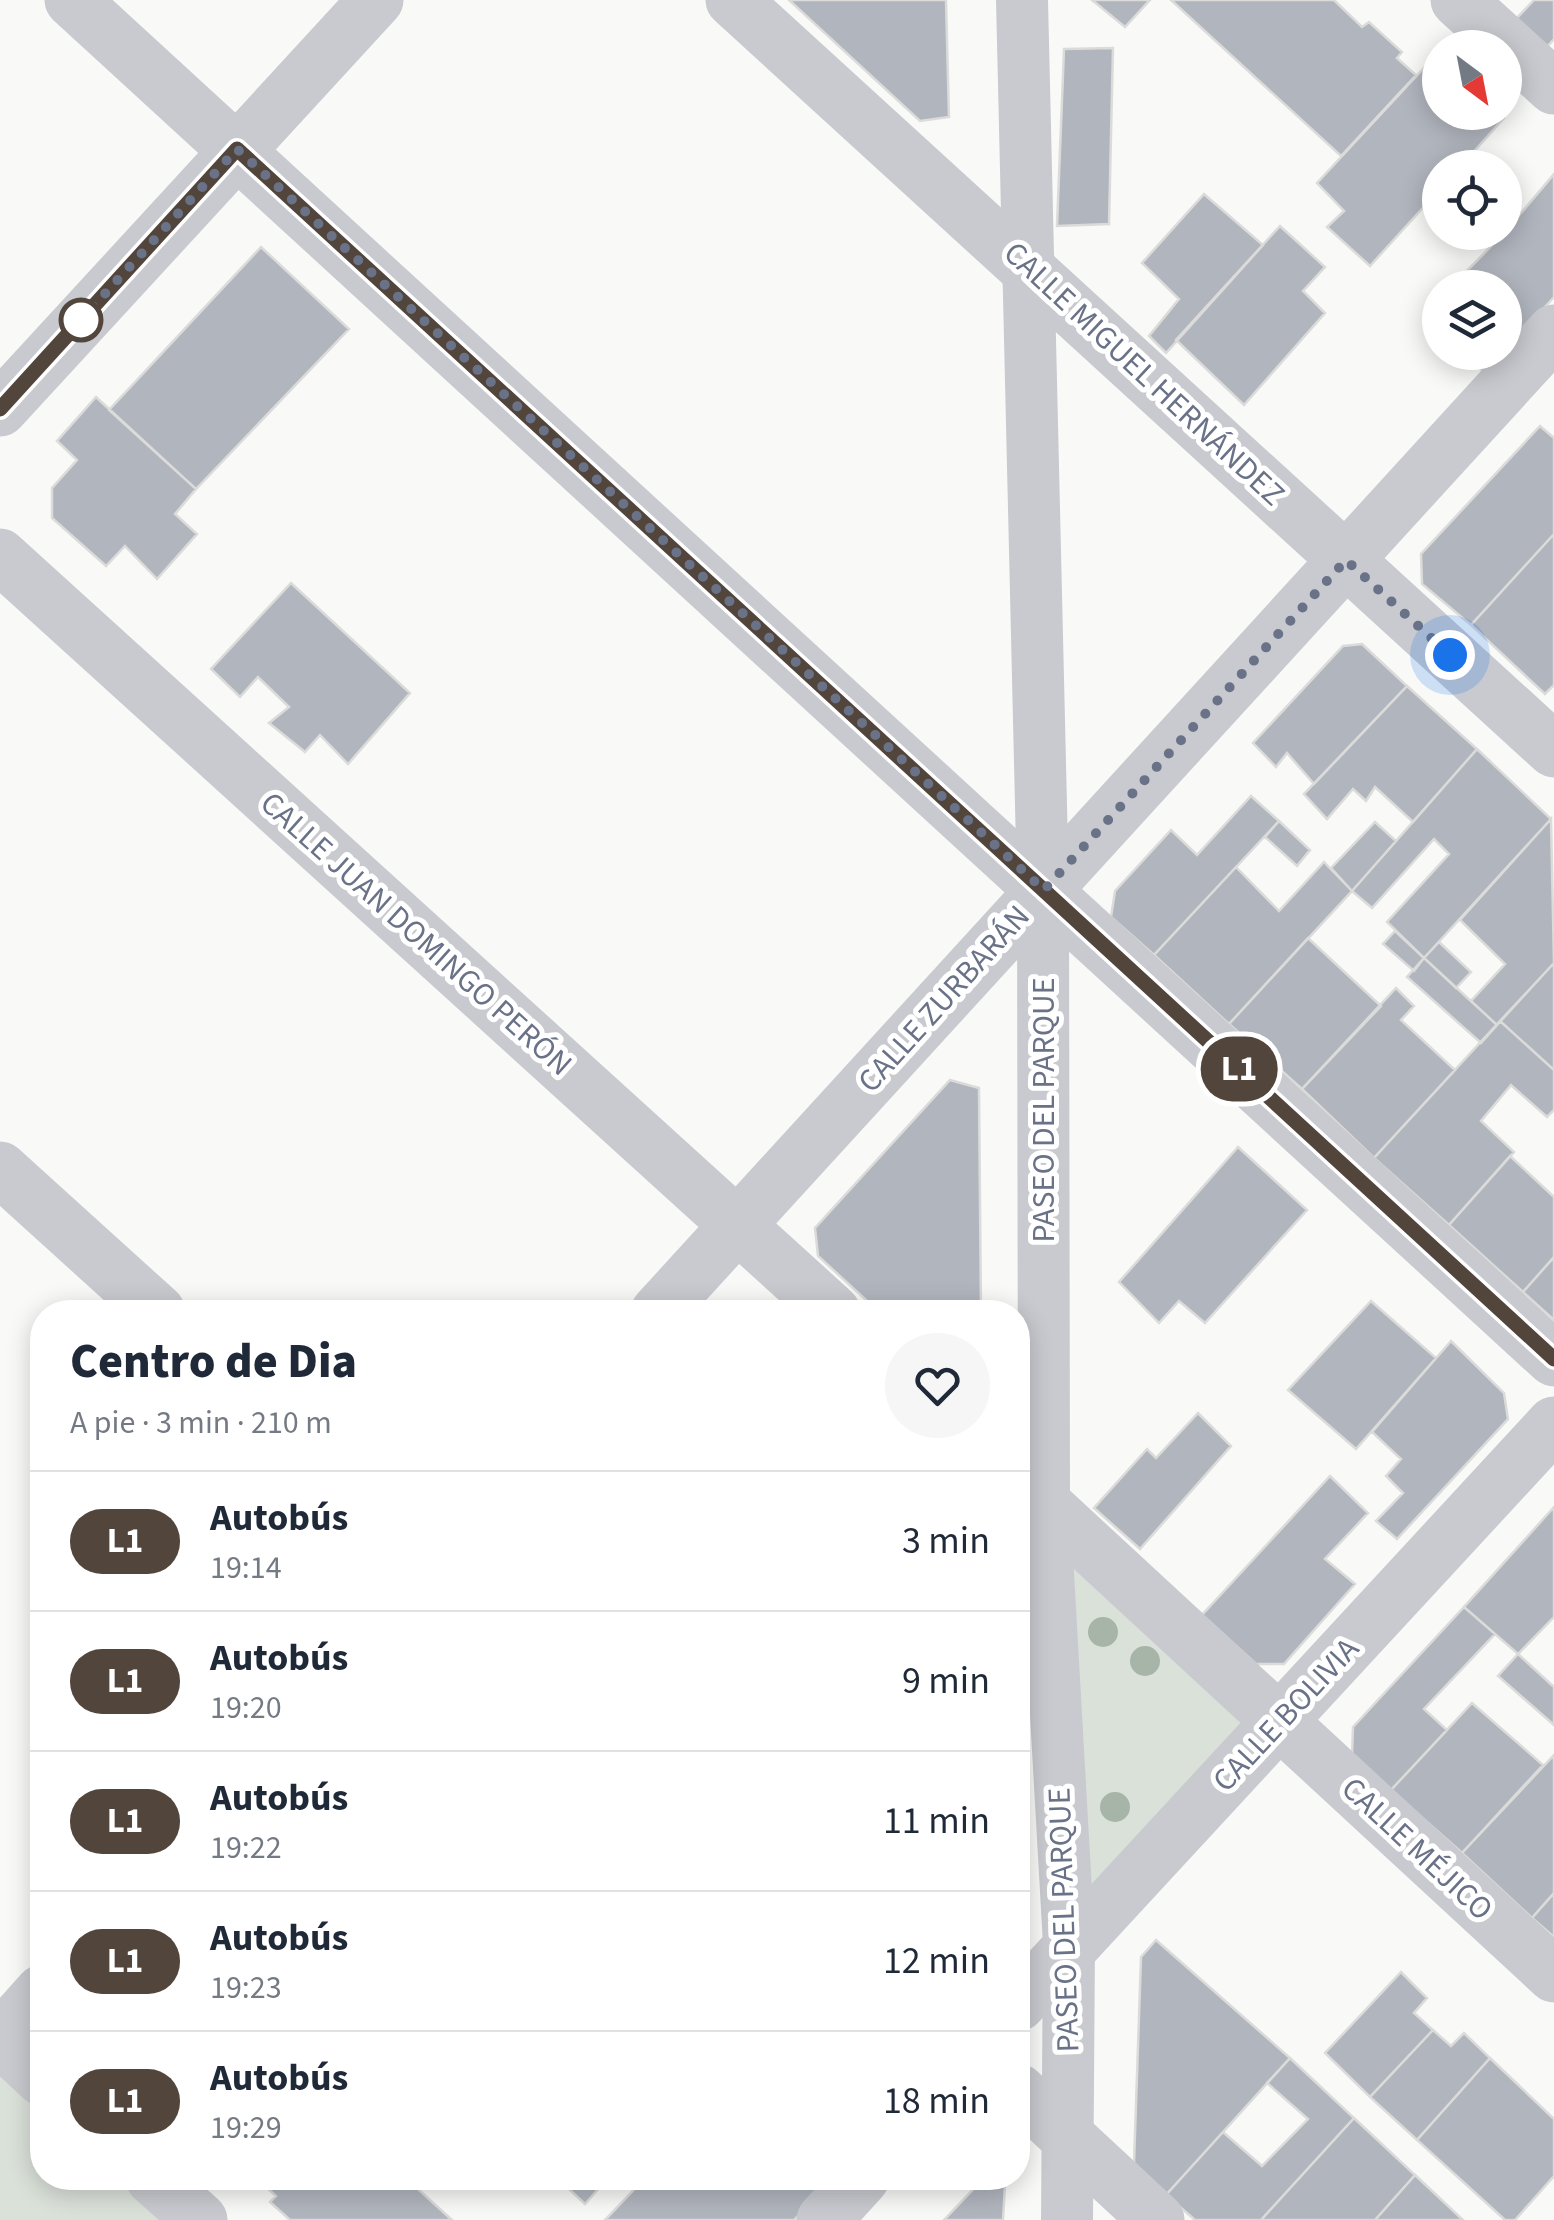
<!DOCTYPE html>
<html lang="es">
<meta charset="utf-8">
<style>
:root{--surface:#fff;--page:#f6f6f7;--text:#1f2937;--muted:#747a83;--line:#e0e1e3}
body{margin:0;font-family:"Source Sans 3",sans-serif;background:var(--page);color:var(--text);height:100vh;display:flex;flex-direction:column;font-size:38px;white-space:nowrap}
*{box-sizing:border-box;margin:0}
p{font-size:32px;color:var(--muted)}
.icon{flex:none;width:55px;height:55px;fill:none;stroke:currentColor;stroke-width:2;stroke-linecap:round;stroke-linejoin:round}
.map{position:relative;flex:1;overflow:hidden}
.side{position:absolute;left:30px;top:1300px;width:1000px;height:890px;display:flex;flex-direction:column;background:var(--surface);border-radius:40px;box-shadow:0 5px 25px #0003}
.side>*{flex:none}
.badge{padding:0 20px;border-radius:32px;font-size:35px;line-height:65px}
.needle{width:65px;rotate:148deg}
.tools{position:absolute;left:1422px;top:30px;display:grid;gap:20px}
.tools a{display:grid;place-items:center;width:100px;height:100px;border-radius:50%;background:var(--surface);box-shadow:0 5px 25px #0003;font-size:50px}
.you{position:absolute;width:50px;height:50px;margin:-25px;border:8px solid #fff;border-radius:50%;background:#1a73e8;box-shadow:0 0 0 15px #1a73e833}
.map>.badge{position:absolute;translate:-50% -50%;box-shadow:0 0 0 5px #fff}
.round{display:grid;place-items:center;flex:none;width:105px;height:105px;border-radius:52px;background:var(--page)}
.head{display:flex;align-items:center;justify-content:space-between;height:170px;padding:0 40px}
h1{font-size:48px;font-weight:800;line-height:75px}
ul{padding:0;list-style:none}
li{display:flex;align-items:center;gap:30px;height:140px;padding:0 40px;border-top:2px solid var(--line)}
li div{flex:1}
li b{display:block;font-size:38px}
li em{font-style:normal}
li .badge{min-width:110px;font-weight:700;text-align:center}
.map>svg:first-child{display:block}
</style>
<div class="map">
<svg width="1554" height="2220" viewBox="0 0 1554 2220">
<rect width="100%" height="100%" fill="#f9faf8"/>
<path fill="#dae1d9" d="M 1044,1504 L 1280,1723 L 1069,1944 Z
M 0,2039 L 42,2078 L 42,2178 L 153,2178 L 200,2220 L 0,2220 Z"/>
<path fill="#b1b5be" stroke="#dbdcda" stroke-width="2.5" d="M 789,0 L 946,0 L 949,117 L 920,121 Z
M 1092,0 L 1150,0 L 1125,27 Z
M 1171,0 L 1334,0 L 1362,27 L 1369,22 L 1402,52 L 1397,58 L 1416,75 L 1341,156 Z
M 1534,0 L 1554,0 L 1554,39 L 1546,48 L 1515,20 Z
M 1113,48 L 1109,224 L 1057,226 L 1064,49 Z
M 1435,56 L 1440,61 L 1440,112 L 1498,112 L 1504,118 L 1459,168 L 1440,168 L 1440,189 L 1370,266 L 1327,227 L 1344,211 L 1317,183 Z
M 1554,174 L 1554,297 L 1505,351 L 1505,288 L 1450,288 L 1505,232 Z
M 1204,194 L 1263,245 L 1166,353 L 1149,336 L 1179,299 L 1142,263 Z
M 1280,226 L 1325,267 L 1303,291 L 1325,313 L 1244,405 L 1176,340 Z
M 261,247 L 349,329 L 196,489 L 109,410 Z
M 1440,298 L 1440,330 L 1424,315 Z
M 1463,352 L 1503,352 L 1485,373 Z
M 96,397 L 196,489 L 175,514 L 197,534 L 157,579 L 125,546 L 106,566 L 52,518 L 52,488 L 77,460 L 57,441 Z
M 1540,426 L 1554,438 L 1554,534 L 1471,625 L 1422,584 L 1421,554 Z
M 1554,534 L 1554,685 L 1545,694 L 1471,625 Z
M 291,583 L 410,693 L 348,764 L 320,735 L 305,752 L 269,723 L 289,707 L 258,677 L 240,697 L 211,669 Z
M 1362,644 L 1407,686 L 1314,784 L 1287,753 L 1276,767 L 1253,743 L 1343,646 Z
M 1407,686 L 1477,749 L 1413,822 L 1375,787 L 1366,801 L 1353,789 L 1327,819 L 1304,794 Z
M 1477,749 L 1551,819 L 1424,958 L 1387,922 L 1449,854 L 1434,839 L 1372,908 L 1352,891 Z
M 1251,796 L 1279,821 L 1154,955 L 1111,917 L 1115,891 L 1171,830 L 1197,855 Z
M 1551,819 L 1554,963 L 1497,1025 L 1471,1001 L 1505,964 L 1460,920 Z
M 1279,821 L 1310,850 L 1297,866 L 1265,837 Z
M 1375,822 L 1396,841 L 1352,891 L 1331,868 Z
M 1324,862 L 1352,891 L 1229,1024 L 1154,955 L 1236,867 L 1279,911 Z
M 1395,931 L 1424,958 L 1414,971 L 1383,944 Z
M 1308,938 L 1381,1006 L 1302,1089 L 1229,1024 Z
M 1439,942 L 1471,972 L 1456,988 L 1424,958 Z
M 1424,958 L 1497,1025 L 1481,1043 L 1407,977 Z
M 1554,963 L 1554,1070 L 1500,1021 Z
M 1396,988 L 1414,1006 L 1401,1020 L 1455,1070 L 1374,1158 L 1302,1089 Z
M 1500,1021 L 1554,1070 L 1554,1110 L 1547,1117 L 1511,1085 L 1481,1121 L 1514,1152 L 1449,1225 L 1374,1158 Z
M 950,1080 L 979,1088 L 981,1312 L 879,1312 L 818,1256 L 815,1228 Z
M 1238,1147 L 1307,1210 L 1205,1323 L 1179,1301 L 1159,1323 L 1119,1282 Z
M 1510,1156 L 1554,1197 L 1554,1257 L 1523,1292 L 1449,1225 Z
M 1554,1257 L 1554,1320 L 1523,1292 Z
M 1371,1301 L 1436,1358 L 1356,1449 L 1288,1390 Z
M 1451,1341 L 1504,1393 L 1508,1419 L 1397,1539 L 1376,1521 L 1403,1493 L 1386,1476 L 1401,1459 L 1372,1432 Z
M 1198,1413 L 1231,1446 L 1140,1549 L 1094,1508 L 1147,1449 L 1156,1458 Z
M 1330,1476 L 1368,1513 L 1325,1559 L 1355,1584 L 1284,1664 L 1256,1664 L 1202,1615 Z
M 1554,1507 L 1554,1617 L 1518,1654 L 1464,1607 Z
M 1464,1607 L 1495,1634 L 1424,1709 L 1447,1730 L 1391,1790 L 1352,1755 L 1353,1727 Z
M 1518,1654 L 1554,1687 L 1554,1725 L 1498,1676 Z
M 1472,1703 L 1543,1765 L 1462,1853 L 1391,1790 Z
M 1554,1755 L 1554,1893 L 1532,1918 L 1462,1853 Z
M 1554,1893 L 1554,1937 L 1532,1918 Z
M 1156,1940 L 1290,2058 L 1166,2195 L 1134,2163 L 1141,1957 Z
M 1401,1972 L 1427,1998 L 1414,2013 L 1433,2030 L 1370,2097 L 1325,2053 Z
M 1433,2030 L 1451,2046 L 1464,2033 L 1490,2058 L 1417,2140 L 1370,2097 Z
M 1290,2058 L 1354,2118 L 1261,2220 L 1195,2220 L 1166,2195 L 1223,2132 L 1262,2166 L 1308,2119 L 1267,2083 Z
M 1490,2058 L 1554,2119 L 1554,2176 L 1515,2220 L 1505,2220 L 1417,2140 Z
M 1354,2118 L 1415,2175 L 1375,2220 L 1261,2220 Z
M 1415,2175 L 1463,2220 L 1375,2220 Z
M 256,2178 L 431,2178 L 419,2190 L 452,2220 L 290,2220 L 270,2202 L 276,2196 Z
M 557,2178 L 608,2178 L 585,2204 Z
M 645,2178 L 834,2178 L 794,2220 L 605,2220 Z
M 984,2178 L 1005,2185 L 1003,2220 L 944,2220 Z"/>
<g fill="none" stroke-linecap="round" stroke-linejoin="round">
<path stroke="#c8cacf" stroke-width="52" d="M 1022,0 L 1043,890 L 1044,1503 L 1069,1944 L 1067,2220"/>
<path stroke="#c8cacf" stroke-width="55" d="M 72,0 L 1554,1359
M 733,0 L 1554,750
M 1458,0 L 1554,87
M 0,409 L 376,0
M 0,556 L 833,1312
M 0,1169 L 158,1312
M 658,1312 L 1554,332
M 1018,1480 L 1554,1975
M 1018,2004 L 1554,1424
M 0,2039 L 42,1992
M 0,2039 L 42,2078
M 1018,2091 L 1157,2220
M 153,2178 L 200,2220
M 824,2220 L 862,2178"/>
</g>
<g fill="#a7b4a8">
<circle cx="1103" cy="1632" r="15"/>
<circle cx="1145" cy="1661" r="15"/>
<circle cx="1115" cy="1807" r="15"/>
</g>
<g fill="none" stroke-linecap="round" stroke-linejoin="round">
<g stroke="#fff" stroke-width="22">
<path id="line" d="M 0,409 L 237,149 L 1554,1359"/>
</g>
<use href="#line" stroke="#52453c" stroke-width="15"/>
<path stroke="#6a7288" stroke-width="10" stroke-dasharray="0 18" d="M 81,320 L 237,149 L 1044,890 L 1346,560 L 1450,655"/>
</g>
<circle fill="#fff" stroke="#52453c" stroke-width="5" cx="81" cy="320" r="20"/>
<g text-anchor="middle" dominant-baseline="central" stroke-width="10" stroke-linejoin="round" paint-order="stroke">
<g font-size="32" fill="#6a7288" stroke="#fff">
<text transform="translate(1144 374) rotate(43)">CALLE MIGUEL HERNÁNDEZ</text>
<text transform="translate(416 934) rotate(42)">CALLE JUAN DOMINGO PERÓN</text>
<text transform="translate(944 999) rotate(-48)">CALLE ZURBARÁN</text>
<text transform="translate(1044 1110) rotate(-90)">PASEO DEL PARQUE</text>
<text transform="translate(1286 1715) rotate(-47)">CALLE BOLIVIA</text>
<text transform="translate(1417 1849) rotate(43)">CALLE MÉJICO</text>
<text transform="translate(1064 1920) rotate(-92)">PASEO DEL PARQUE</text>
</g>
</g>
</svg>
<div class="tools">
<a><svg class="needle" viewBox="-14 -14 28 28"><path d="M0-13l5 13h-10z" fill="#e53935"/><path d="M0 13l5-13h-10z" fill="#747a83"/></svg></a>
<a><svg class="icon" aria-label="locate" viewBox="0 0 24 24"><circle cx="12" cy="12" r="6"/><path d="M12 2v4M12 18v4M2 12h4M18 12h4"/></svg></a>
<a><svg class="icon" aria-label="layers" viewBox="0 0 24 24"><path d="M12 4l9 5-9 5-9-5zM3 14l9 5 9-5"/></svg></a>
</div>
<div class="you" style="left:1450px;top:655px"></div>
<b class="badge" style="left:1239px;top:1069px;background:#52453c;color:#fff">L1</b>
<section class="side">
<div class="head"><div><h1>Centro de Dia</h1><p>A pie · 3 min · 210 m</p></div><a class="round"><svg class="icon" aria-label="heart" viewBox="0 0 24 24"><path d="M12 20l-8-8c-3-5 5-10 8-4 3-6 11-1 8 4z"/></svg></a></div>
<ul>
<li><span class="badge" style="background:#52453c;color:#fff">L1</span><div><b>Autobús</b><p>19:14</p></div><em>3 min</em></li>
<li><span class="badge" style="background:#52453c;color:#fff">L1</span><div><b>Autobús</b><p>19:20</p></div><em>9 min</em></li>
<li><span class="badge" style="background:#52453c;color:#fff">L1</span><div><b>Autobús</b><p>19:22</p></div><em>11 min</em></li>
<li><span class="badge" style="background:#52453c;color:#fff">L1</span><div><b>Autobús</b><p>19:23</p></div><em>12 min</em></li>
<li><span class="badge" style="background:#52453c;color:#fff">L1</span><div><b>Autobús</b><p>19:29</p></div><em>18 min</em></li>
</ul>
</section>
</div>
